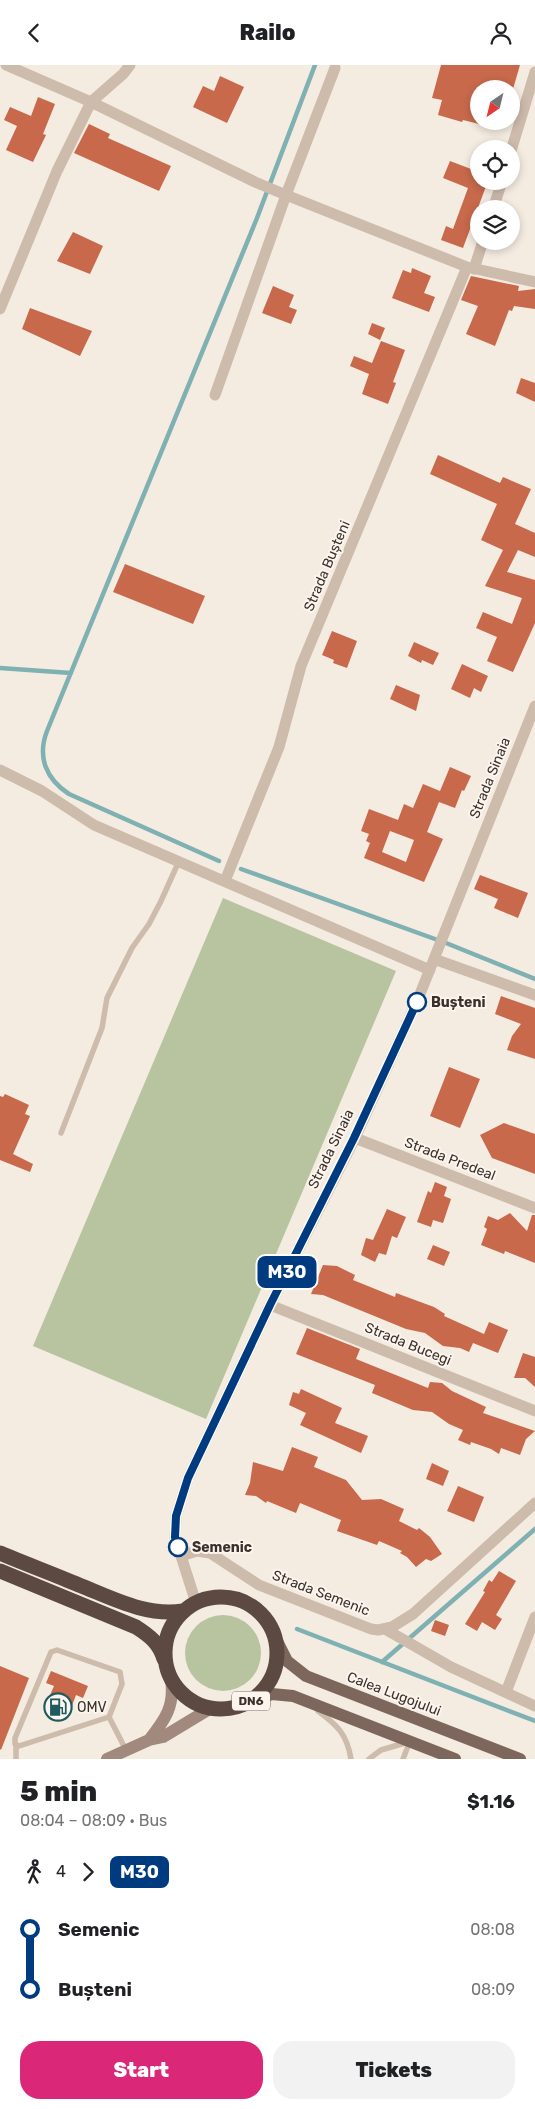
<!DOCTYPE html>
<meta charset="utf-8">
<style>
:root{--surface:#fff;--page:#f2f2f2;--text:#202124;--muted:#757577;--accent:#db2777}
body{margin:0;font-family:Rubik,sans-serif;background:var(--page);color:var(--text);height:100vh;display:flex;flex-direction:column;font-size:19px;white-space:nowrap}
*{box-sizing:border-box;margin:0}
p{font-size:16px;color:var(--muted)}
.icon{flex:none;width:28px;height:28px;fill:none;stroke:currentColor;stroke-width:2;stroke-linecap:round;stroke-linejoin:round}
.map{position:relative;height:1694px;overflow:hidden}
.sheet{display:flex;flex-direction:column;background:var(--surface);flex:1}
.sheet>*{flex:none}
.badge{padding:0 10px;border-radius:8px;font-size:18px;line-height:32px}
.needle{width:32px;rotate:215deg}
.tools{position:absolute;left:470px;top:15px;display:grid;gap:10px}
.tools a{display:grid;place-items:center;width:50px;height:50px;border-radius:50%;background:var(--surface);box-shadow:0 2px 8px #0003;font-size:25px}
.map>.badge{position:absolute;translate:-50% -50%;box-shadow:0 0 0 2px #fff}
.legs{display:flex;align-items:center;gap:8px;height:55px;padding:0 20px;font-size:16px}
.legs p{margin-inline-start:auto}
.headline{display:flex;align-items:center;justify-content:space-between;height:85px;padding:0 20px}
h1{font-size:28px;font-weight:800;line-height:38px}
.button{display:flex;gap:10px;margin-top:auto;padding:10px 20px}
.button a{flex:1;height:58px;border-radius:20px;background:var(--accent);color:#fff;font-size:20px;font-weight:800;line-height:58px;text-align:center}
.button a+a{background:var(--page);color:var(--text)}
ul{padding:0 20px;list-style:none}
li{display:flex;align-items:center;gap:18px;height:60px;font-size:19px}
li i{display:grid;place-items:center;width:8px;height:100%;margin:0 6px;background:currentColor}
li i::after{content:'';width:12px;height:12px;margin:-6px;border:4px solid;border-radius:50%;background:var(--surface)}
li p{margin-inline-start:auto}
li:first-child i{background:linear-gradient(#0000 50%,currentColor 0)}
li:last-child i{background:linear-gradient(currentColor 50%,#0000 0)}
header{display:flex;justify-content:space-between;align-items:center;height:65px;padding:0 20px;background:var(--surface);font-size:22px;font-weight:800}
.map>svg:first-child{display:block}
</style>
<header><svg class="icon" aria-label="back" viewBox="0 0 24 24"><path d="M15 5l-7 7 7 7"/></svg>Railo<svg class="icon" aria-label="person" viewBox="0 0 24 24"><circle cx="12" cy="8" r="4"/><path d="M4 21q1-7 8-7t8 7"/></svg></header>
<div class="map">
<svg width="535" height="1694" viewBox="0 0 535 1694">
<rect width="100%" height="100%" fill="#f4ebe1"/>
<path fill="#b8c4a0" d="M 223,833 L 396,906 L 206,1354 L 33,1281 Z
M185 1588a38 38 0 1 1 76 0a38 38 0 1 1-76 0Z"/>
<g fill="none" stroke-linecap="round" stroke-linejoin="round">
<path stroke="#7fb0b2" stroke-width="4.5" d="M 0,603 L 71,608
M 219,796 L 69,729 C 46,714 37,692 47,666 L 257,153 L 315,0
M 241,804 L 446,878 L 535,914
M 297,1564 L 535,1656
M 382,1597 L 535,1464"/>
</g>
<path fill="#c8694b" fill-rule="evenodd" d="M 441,0 L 520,0 L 513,24 L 479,24 L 479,59 L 463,55 L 462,57 L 438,50 L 442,35 L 432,33 Z
M 220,11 L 244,22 L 227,58 L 193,42 L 203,21 L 214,26 Z
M 38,32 L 55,39 L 43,69 L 46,70 L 33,97 L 6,85 L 17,61 L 4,55 L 10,42 L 31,51 Z
M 89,59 L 110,69 L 108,73 L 171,101 L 159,126 L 74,88 Z
M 450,96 L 479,107 L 479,116 L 488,116 L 463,183 L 441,175 L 446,161 L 453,164 L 468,123 L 443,113 Z
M 73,167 L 103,181 L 90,209 L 57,196 Z
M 412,203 L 431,211 L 424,228 L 435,232 L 429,247 L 392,233 L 403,205 L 411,208 Z
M 471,211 L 519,221 L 518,226 L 535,224 L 535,244 L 514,241 L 512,246 L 509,245 L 495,281 L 466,269 L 478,241 L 461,235 Z
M 273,221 L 294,230 L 289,242 L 297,245 L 291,259 L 262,248 Z
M 30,243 L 92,266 L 80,291 L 22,264 Z
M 372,258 L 385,263 L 380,275 L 368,269 Z
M 381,276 L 405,285 L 393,317 L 396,318 L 388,339 L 362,329 L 369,309 L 350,301 L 354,291 L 372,298 Z
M 521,313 L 535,318 L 535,337 L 516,328 Z
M 438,390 L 500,418 L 503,412 L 531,424 L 515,459 L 535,468 L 535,492 L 518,485 L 507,507 L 535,515 L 535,558 L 513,607 L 487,596 L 497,572 L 476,563 L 483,547 L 512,559 L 522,533 L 485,521 L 503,485 L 481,475 L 497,439 L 430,409 Z
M 125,499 L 205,531 L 193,559 L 113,527 Z
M 332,566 L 357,576 L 347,603 L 333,598 L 334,595 L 322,590 Z
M 414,577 L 439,588 L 433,600 L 422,595 L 421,598 L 408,591 Z
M 462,599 L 488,611 L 481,627 L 474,623 L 470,633 L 451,624 Z
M 396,620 L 420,630 L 416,646 L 390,634 Z
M 450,702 L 471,711 L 464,726 L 462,725 L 455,743 L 439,737 L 427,767 L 443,774 L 424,817 L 364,793 L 370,778 L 366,776 L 369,769 L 361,766 L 369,744 L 398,755 L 404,739 L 413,743 L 423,719 L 440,726 ZM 390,766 L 414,775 L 406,797 L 382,787 Z
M 480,810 L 528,828 L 518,853 L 494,843 L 498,834 L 474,824 Z
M 501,931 L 535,943 L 535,994 L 507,985 L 512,971 L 521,959 L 495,949 Z
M 449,1002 L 480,1014 L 460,1063 L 430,1051 Z
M 5,1029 L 29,1040 L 25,1049 L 30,1051 L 13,1089 L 33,1099 L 30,1107 L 0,1095 L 0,1031 L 3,1032 Z
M 504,1058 L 535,1069 L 535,1109 L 492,1093 L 480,1070 Z
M 435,1117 L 447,1122 L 444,1131 L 451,1134 L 443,1158 L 433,1155 L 431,1162 L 417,1157 L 428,1126 L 431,1128 Z
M 387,1144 L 406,1152 L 397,1173 L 392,1171 L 386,1190 L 379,1188 L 375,1197 L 361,1190 L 366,1173 L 373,1175 Z
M 510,1148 L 527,1166 L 532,1150 L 535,1150 L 535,1198 L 505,1186 L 504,1189 L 481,1180 L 487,1164 L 484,1162 L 488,1151 L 498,1155 Z
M 433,1180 L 450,1187 L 444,1201 L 427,1194 Z
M 323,1200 L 337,1201 L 355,1210 L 353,1215 L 395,1232 L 396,1228 L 434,1242 L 445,1249 L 444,1251 L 484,1269 L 489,1257 L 508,1265 L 498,1288 L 473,1278 L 469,1287 L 460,1283 L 443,1281 L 425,1268 L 406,1264 L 323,1230 L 311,1229 Z
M 307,1263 L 360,1284 L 356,1294 L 428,1323 L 430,1317 L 442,1318 L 452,1326 L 486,1342 L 483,1348 L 535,1366 L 526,1374 L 520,1390 L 501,1383 L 499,1389 L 491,1384 L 471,1377 L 470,1380 L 458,1375 L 463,1365 L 449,1359 L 432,1347 L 413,1345 L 372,1328 L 375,1320 L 296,1289 Z
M 523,1288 L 535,1292 L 535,1322 L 525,1313 L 514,1313 Z
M 301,1324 L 342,1343 L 335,1358 L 368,1371 L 361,1388 L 300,1360 L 306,1348 L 289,1340 L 293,1327 L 299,1329 Z
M 292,1382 L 318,1392 L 314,1402 L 346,1415 L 362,1435 L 381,1434 L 404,1444 L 399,1456 L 417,1465 L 419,1463 L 430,1472 L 442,1489 L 431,1496 L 426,1494 L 416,1502 L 407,1492 L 400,1488 L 402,1486 L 379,1476 L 377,1480 L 337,1466 L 341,1455 L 300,1438 L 296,1448 L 267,1436 L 266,1438 L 256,1431 L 245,1430 L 250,1418 L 253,1397 L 283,1406 Z
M 432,1398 L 449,1406 L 443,1421 L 426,1414 Z
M 458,1421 L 484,1432 L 474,1457 L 447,1446 Z
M 499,1506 L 516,1516 L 496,1550 L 502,1554 L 495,1565 L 482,1557 L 477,1566 L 465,1559 L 485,1527 L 483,1526 L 489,1515 L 492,1517 Z
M 435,1555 L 449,1560 L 445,1571 L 431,1566 Z
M 0,1601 L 29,1613 L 1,1685 L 0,1684 Z
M 51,1606 L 88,1621 L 83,1633 L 76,1630 L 67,1654 L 44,1644 L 54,1621 L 46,1618 Z"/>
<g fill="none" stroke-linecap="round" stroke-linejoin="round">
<path stroke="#cdbbac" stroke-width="5.5" d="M 61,1068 L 102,963 L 107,933 L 132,883 L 149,859 L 161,836 L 179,796
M 318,1646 C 337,1660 347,1669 351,1694
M 109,1652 L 19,1681 L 15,1679 L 15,1673 L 51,1587 L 57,1585 L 120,1607 L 122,1619 L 109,1652 L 126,1685
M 16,1694 L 16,1680
M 369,1694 L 381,1685 L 405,1678
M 403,1694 L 410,1676"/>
<path stroke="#cdbbac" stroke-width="11" d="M 6,0 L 91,37 L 255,117 L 286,130 L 467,202 L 535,217
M 511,86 L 535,7
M 493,144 L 502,116
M 474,204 L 483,176
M 0,244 L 57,106 L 91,37 L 123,9 L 130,0
M 215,330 L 286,130 L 335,3
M 0,705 L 42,726 L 94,760 L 430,905
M 225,816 L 279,682 L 301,601 L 467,202
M 434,894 L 535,930
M 355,1073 L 535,1143
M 270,1240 L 535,1346
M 181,1491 L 197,1486 L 210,1488 L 259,1520 L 371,1564 L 378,1565 L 392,1562 L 413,1549 L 535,1438
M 196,1538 L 175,1472 L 176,1451 L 188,1413 L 270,1240 L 355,1073 L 418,934 L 535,641
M 385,1564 L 451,1602 L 535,1641
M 506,1627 L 535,1552"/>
<path stroke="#a18a7d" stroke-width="12" d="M 149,1675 C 165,1655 175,1641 171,1615
M 107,1694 L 149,1675 L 163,1672 L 211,1643"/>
<path stroke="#7d675c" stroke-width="12" d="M 275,1572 L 287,1596 L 306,1611 L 520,1694
M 248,1638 L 272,1629 L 293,1631 L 455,1694"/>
<path stroke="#5c4a42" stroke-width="15" d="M 0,1488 C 26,1499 53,1509 79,1520 C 112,1533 147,1552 183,1546
M 0,1506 L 136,1562 C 150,1571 159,1578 164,1594
M165 1588a56 56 0 1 1 112 0a56 56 0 1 1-112 0Z"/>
</g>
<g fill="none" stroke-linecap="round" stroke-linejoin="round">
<g stroke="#fff" stroke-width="11">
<path id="line-1" d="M 178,1482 L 175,1472 L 176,1451 L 188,1413 L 270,1240 L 354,1073 L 417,937"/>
</g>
<use href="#line-1" stroke="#003b80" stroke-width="8"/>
</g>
<defs>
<g id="fuel-ring" transform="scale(1.4375)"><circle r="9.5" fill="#fbf5ee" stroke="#1f5a5e" stroke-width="1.5"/><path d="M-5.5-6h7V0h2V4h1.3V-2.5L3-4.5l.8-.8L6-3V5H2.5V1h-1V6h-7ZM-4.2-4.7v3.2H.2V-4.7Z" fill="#1f5a5e"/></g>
</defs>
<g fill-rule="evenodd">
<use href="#fuel-ring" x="58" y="1642"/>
</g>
<g fill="#fff" stroke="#003b80" stroke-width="2.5">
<circle cx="417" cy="937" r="9"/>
<circle cx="178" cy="1482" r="9"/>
</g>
<g text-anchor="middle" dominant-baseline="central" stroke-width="4" stroke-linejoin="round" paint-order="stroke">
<rect fill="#fbf5ee" stroke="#756b66" stroke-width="1" x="232" y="1626.5" width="38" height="19" rx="4"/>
<g font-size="12" font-weight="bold" fill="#3b302b">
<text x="251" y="1636">DN6</text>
</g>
<g font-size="14" fill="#3b302b" stroke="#fbf5ee">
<text transform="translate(327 501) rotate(-67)">Strada Bușteni</text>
<text transform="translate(490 713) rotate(-68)">Strada Sinaia</text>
<text transform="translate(331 1084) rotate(-64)">Strada Sinaia</text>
<text transform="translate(450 1094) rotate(21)">Strada Predeal</text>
<text transform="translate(408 1279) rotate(22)">Strada Bucegi</text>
<text transform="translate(321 1528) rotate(21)">Strada Semenic</text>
<text transform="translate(394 1629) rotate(21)">Calea Lugojului</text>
</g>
<g font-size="14" font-weight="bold" fill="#3b302b" stroke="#fbf5ee" text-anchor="start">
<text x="431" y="937">Bușteni</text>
<text x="192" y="1482">Semenic</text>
</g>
<g font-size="14" fill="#3b302b" stroke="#fbf5ee" text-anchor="start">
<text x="77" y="1642">OMV</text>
</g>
</g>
</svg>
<div class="tools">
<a><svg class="needle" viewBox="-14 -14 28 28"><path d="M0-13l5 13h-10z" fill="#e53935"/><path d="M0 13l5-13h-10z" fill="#757577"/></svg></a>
<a><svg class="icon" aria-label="locate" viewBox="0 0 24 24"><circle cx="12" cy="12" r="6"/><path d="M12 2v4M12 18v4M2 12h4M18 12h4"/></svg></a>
<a><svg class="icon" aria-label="layers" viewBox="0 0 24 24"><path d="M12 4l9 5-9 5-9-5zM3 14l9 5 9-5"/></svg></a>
</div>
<b class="badge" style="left:287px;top:1207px;background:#003b80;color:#fff">M30</b>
</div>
<section class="sheet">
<div class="headline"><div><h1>5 min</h1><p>08:04 – 08:09 · Bus</p></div><b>$1.16</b></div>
<div class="legs"><svg class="icon" aria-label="walk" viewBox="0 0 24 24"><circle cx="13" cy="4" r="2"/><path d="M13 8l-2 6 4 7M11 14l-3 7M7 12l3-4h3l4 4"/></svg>4<svg class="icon" aria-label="forward" viewBox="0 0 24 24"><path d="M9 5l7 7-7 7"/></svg><b class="badge" style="background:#003b80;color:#fff">M30</b></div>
<ul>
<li><i style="color:#003b80"></i><b>Semenic</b><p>08:08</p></li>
<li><i style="color:#003b80"></i><b>Bușteni</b><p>08:09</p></li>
</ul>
<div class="button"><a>Start</a><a>Tickets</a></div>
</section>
